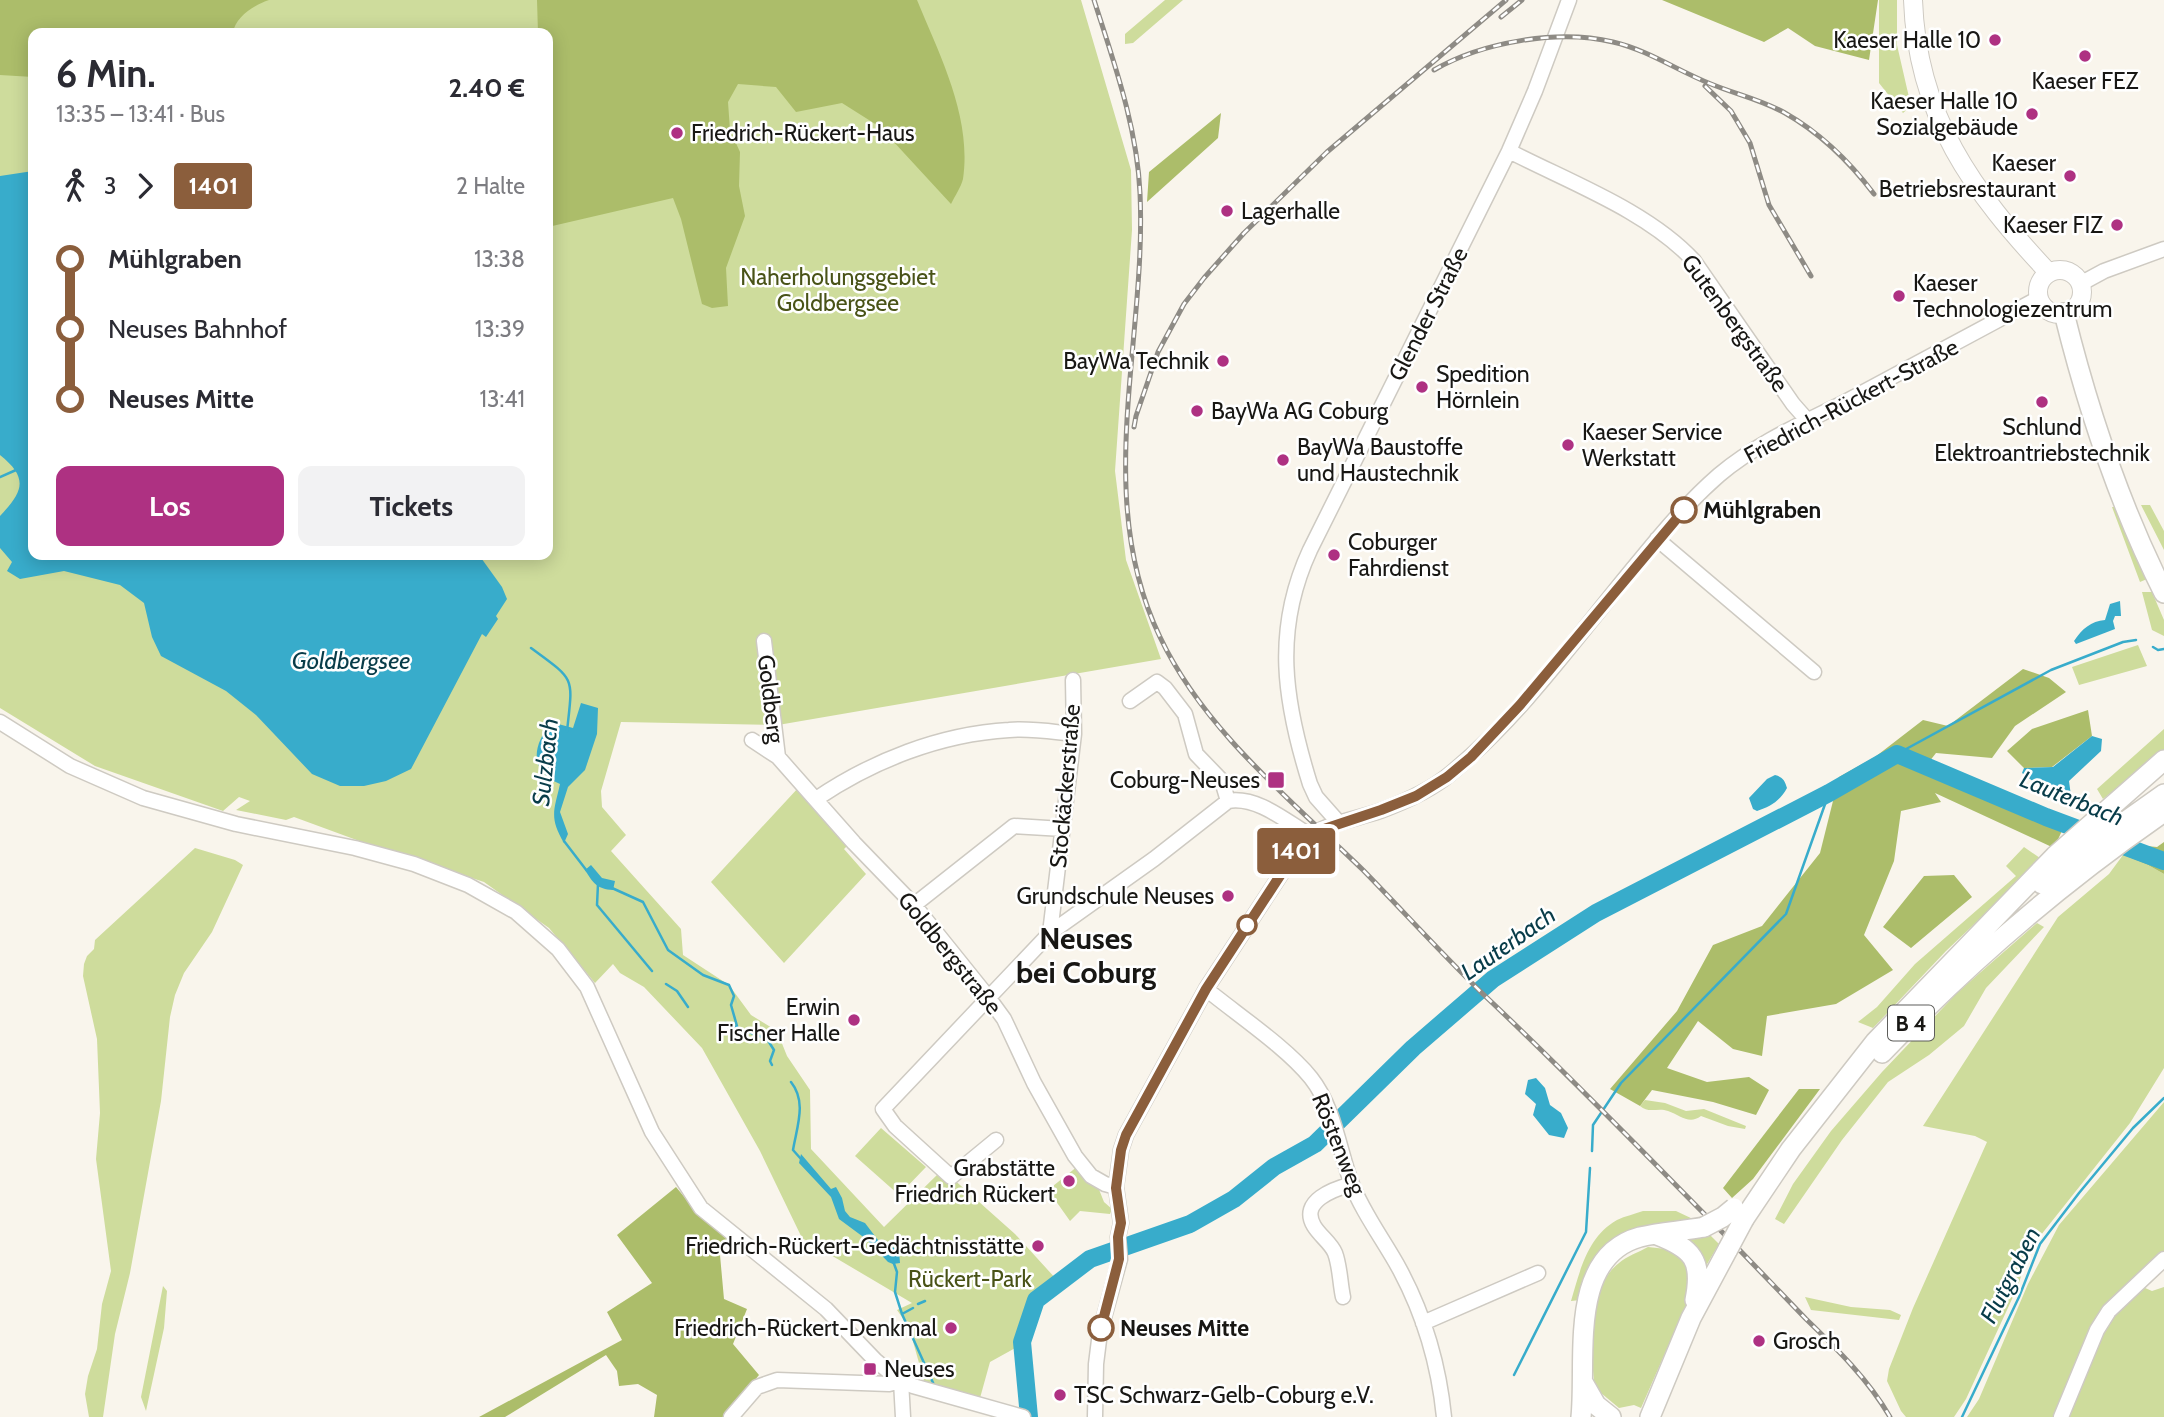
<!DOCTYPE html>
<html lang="de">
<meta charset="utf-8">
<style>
:root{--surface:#fff;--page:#f2f2f3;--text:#2b2b33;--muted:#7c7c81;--accent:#ae3182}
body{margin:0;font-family:Cabin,sans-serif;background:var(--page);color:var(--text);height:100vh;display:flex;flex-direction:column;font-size:26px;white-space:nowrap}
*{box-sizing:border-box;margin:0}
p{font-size:23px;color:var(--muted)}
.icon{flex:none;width:38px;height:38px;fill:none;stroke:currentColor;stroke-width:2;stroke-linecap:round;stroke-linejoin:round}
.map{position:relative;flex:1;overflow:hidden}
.details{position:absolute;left:28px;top:28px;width:525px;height:532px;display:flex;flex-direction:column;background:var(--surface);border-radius:14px;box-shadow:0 4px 18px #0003}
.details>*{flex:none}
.badge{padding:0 14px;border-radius:5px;font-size:24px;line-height:46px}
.map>.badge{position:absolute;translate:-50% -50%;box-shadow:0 0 0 4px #fff}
.legs{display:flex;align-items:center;gap:10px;height:77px;padding:0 28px;font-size:23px}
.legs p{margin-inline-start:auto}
.overview{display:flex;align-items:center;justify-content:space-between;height:119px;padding:0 28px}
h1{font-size:38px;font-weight:700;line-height:52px}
.primary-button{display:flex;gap:14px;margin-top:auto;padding:14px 28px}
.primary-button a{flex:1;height:80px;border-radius:14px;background:var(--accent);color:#fff;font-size:28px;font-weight:700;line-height:80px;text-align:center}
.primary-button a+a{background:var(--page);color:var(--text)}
ul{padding:0 28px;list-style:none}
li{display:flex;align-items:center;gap:24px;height:70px;font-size:26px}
li i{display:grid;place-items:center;width:10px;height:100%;margin:0 9px;background:currentColor}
li i::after{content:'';width:18px;height:18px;margin:-9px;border:5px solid;border-radius:50%;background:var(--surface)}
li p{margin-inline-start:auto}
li:first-child i{background:linear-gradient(#0000 50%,currentColor 0)}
li:last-child i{background:linear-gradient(currentColor 50%,#0000 0)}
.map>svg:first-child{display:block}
</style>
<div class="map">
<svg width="2164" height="1417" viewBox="0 0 2164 1417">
<rect width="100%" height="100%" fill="#f9f5ec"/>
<path fill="#cedc9c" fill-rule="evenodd" d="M 0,0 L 1081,0 L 1131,170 L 1132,230 L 1115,471 L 1126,560 L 1161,659 L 778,725 L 621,722 L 601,791 L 602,807 L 626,835 L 611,851 L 681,929 L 683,955 L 729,985 L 751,1015 L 777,1031 L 787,1056 L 810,1090 L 811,1149 L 884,1227 L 939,1173 L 951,1177 L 1015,1234 L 1057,1280 L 1030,1302 L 1019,1346 L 990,1362 L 980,1398 L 924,1381 L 909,1327 L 897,1310 L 912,1303 L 802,1238 L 760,1151 L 702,1048 L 644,987 L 620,973 L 613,964 L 595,983 L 549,928 L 484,882 L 362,842 L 294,817 L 286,820 L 236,810 L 250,801 L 239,797 L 223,811 L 95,766 L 0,708 ZM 33,33 L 548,33 L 548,555 L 33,555 Z
M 1165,0 L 1183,0 L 1133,43 L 1125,44 L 1125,34 Z
M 1879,0 L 1897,0 L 1897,45 L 1911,106 L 1903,113 L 1879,83 Z
M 2141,505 L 2150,505 L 2164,531 L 2164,550 Z
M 2112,507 L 2120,507 L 2147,579 L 2140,582 Z
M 2142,592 L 2152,592 L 2164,620 L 2164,636 L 2152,630 Z
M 2138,645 L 2147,666 L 2079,685 L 2072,667 Z
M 2164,729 L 2164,752 L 2103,799 L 2097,789 Z
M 799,787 L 849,844 L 844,849 L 866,874 L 784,963 L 711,882 Z
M 2024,847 L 2040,858 L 1985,914 L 1946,951 L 1873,1028 L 1858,1022 L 1877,1007 L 1915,964 L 2016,876 L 2006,866 Z
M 195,848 L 235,860 L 243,865 L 212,932 L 184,973 L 175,995 L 170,1017 L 161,1101 L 130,1273 L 115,1334 L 103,1417 L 89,1417 L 85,1394 L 88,1376 L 97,1349 L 102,1304 L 111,1271 L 96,1159 L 100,1113 L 97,1039 L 83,976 L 84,964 L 87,956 L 94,949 L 95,940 Z
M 2123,855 L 2148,865 L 2164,874 L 2164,1068 L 2130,1123 L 2029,1250 L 2018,1286 L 1966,1399 L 1954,1417 L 1906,1417 L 1901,1411 L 1887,1381 L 1889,1369 L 1913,1308 L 1987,1142 L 1975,1136 L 1923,1126 L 2058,917 L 2109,874 Z
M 2037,923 L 2044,927 L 1986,988 L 1964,1026 L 1929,1055 L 1888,1082 L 1842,1140 L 1784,1224 L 1775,1219 L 1793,1184 L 1831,1131 L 1882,1072 L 1958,992 Z
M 1645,1100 L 1665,1103 L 1686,1111 L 1704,1109 L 1746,1126 L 1745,1129 L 1728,1126 L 1701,1116 C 1689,1125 1680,1115 1668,1111 C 1658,1107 1649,1114 1640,1106 Z
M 2164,1102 L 2164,1253 L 2136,1284 L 2152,1291 L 2164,1287 L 2164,1417 L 1967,1417 L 1979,1399 L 2028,1284 L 2059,1225 Z
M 881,1128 L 926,1167 L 899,1195 L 855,1156 Z
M 1078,1166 L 1098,1187 L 1104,1202 L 1112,1209 L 1110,1214 L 1080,1211 L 1070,1221 L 1048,1190 Z
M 1643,1211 L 1676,1211 L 1695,1220 C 1677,1225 1657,1222 1640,1227 C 1605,1237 1586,1266 1580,1300 L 1571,1301 C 1580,1271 1587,1237 1617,1220 C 1625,1216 1635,1214 1643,1211 Z
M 1706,1231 L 1719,1244 L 1703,1271 L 1680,1237 Z
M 1648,1247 L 1675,1250 L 1693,1263 L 1688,1301 L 1641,1408 L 1634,1405 L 1619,1408 L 1595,1388 C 1590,1353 1587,1287 1619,1263 C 1627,1256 1639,1252 1648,1247 Z
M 163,1286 L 167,1291 L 164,1328 L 146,1411 L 141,1397 Z
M 1805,1297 L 1851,1307 L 1890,1310 L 1901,1315 L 1899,1320 L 1811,1310 Z"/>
<path fill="#acbd6a" d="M 0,0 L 269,0 C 254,5 235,17 233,33 L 33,33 L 33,77 L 0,75 Z
M 537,0 L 917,0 C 940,56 972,117 963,179 C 961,187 955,196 951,204 L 880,127 L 842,103 L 796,112 L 776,87 L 738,84 L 728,102 L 730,130 L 740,152 L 739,186 L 745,216 L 726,268 L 728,306 L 712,308 L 702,304 L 681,219 L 673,198 L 548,227 L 548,33 L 538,33 Z
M 1662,0 L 1878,0 L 1869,60 L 1815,46 L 1788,28 L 1764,42 Z
M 1221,113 L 1218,138 L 1147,202 L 1149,172 Z
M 2023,669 L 2049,678 L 2066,692 L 2015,726 L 1992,758 L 1936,753 L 1929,762 L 1974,793 L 2067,820 L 2054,848 L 1935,793 L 1941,802 L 1901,811 L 1894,861 L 1864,935 L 1893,970 L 1836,1004 L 1767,1016 L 1762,1056 L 1733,1049 L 1698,1021 L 1667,1068 L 1707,1082 L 1749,1077 L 1769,1090 L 1756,1115 L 1713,1102 L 1652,1090 L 1640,1106 L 1610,1089 L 1677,1011 L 1713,945 L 1762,926 L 1820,853 L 1839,777 L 1875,757 L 1923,720 L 1948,726 Z
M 2088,710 L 2092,736 L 2052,767 L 2024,768 L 2007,751 L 2032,729 Z
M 2164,842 L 2164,874 L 2148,865 L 2123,855 L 2136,845 L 2157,847 Z
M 1954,875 L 1972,897 L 1911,948 L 1883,927 L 1924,876 Z
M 1799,1089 L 1820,1089 L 1753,1179 L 1732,1198 L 1723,1188 Z
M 676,1187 L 701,1217 L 728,1240 L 720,1255 L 724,1299 L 747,1309 L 733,1344 L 759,1375 L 724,1417 L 654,1417 L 657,1395 L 638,1384 L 619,1386 L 617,1371 L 606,1355 L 505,1417 L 479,1417 L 622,1340 L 607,1312 L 652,1283 L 617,1235 Z"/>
<path fill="#38accb" d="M 33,171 L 33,555 L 479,555 L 502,587 L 507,599 L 496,616 L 498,619 L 486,637 L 482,634 L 411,769 L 386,781 L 364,786 L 340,786 L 312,774 L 256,715 L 226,691 L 161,656 L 152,637 L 144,603 L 120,585 L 64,571 L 20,579 L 7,571 L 12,562 L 0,548 L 0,516 C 22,492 30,479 0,455 L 0,176 Z
M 2120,601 L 2121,616 L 2115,616 L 2113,621 L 2115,629 L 2076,644 L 2074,641 C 2082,629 2091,621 2105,620 L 2110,604 Z
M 581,703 L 598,708 L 597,734 L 585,770 L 568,787 L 560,812 L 568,834 L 564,843 C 549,817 554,811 560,784 C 528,770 533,746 551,722 L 573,728 Z
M 2092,736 L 2102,739 L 2101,751 L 2069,781 L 2071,796 L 2065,801 L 2055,802 L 2042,788 L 2022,773 L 2024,768 L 2053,767 Z
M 1775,775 C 1783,777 1785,781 1787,788 C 1780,801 1770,807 1757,811 L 1753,809 L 1749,798 L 1767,779 Z
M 591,865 L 602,878 L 615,881 L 613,890 C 597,889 593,883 585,870 Z
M 1536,1078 L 1545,1088 L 1550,1105 L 1561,1113 L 1568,1128 L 1564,1138 L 1549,1135 L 1533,1115 L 1536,1104 L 1525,1094 L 1528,1080 Z
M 801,1154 L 831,1189 L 836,1187 L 842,1198 L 845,1211 L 850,1217 L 865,1223 L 884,1248 L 891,1246 L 899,1251 L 900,1263 L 893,1264 L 888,1262 L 866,1239 L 839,1219 L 831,1197 L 799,1163 Z"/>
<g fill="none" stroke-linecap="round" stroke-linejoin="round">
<path stroke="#38accb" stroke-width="2.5" d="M 0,477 L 16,470
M 2153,647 L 2158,650 L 2164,649
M 531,648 C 576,681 573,676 567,731
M 1897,754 L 2051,670 L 2123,642 L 2136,640
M 564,841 L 587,871
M 598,884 L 597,905 L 652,971
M 612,888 L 643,902 L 668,950 L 703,975 L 729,985 L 734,996 L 731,1005 L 737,1026
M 666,984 L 677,991 L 688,1007
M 725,1023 L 767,1039 L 774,1050 L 770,1061 L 772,1065
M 791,1082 C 807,1102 797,1126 793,1150 L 801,1159
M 1592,1151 L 1593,1125 L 1621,1083 L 1786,914 L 1829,793
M 893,1261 L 897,1272 L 895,1292 L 902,1314 L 934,1385
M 918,1304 L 925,1301
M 902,1314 L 913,1308
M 1514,1375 L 1586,1232 L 1590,1168
M 1962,1417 L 2019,1297 L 2040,1244 L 2079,1193 L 2133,1128 L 2164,1098"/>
<path stroke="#38accb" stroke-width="18" d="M 1029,1417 L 1022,1342 L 1036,1300 L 1090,1259 L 1190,1224 L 1234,1199 L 1274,1167 L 1315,1144 L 1413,1048 L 1493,979 L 1596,913 L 1829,793 L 1897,754 L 2046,817 L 2164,861"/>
<g stroke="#cecac2" stroke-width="17">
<path id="minor" d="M 1509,151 C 1569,182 1648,211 1694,261 L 1793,404 L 1808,421
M 2080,284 L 2104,271 L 2164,249
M 1657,539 L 1814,672
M 764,641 L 778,757
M 1130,701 L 1157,682 L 1165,688 L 1185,714 L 1196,754 L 1222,781 L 1228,801
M 0,722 L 70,766 L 143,798 L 236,824 L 355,848 L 414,864 L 468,885 L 516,912 L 558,949 L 587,987 L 652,1132 L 701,1208 L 826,1309 L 875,1360 L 894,1376 L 913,1386 L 1023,1417
M 752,740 L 778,757 L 854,843 L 914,905 L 988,997 L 1004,1019 L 1034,1083 L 1075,1156 L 1091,1176 L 1105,1184 L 1116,1187
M 816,799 C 872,761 940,734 1009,730 C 1031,728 1053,732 1074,734
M 1339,823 L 1316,797 L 1310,784 C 1284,701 1273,630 1310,550 L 1509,151 L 1535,91 L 1569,0
M 914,905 L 1014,826 L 1063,829
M 1050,933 L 1074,734 L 1073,680
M 1206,989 C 1238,1015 1287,1048 1311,1078 C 1334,1107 1339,1149 1351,1182 C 1362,1212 1385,1242 1400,1270 C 1424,1315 1439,1367 1444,1417
M 996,1140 L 951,1177 L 895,1126 L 883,1109 L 1050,933 L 1154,859 L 1228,801 C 1257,796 1286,821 1309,835
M 1343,1297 C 1340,1283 1340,1266 1335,1253 C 1331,1243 1320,1236 1314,1226 C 1299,1201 1334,1189 1352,1184
M 1423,1323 L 1538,1273
M 731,1417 L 757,1387 L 777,1380 L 889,1384 L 901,1381 L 903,1417
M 1095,1417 L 1096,1364 L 1100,1332 L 1120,1259 L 1118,1237 L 1121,1223 L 1116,1187 L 1121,1150 L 1126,1135 L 1206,989 L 1302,842 C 1323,823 1354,820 1380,811 C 1404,802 1430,791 1450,774 C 1522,715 1577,636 1636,565 C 1662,533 1688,502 1719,475 C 1757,443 1803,423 1847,401 C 1911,367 1975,333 2039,298
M 2061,1417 L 2097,1330 L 2109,1311 L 2164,1259"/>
</g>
<g stroke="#cecac2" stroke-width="20">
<path id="major" d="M 1913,0 C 1917,116 1973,192 2049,273
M2038 292a22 22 0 1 1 44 0a22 22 0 1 1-44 0Z"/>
</g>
<g stroke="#cecac2" stroke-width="22">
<path id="highway" d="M 2064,313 C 2088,410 2119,504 2164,593
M 2042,884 L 2078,855 L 2164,794
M 1882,1053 C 1968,963 2061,883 2164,812
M 1744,1219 L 1791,1149 L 1875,1042 L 2055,856 L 2164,760
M 1657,1235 C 1693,1249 1703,1260 1695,1300
M 1584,1384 L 1596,1405 L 1611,1417
M 1581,1417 C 1587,1360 1567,1257 1640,1237 C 1661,1232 1683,1231 1704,1227
M 1650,1417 L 1691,1318 L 1728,1249"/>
</g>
<use href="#minor" stroke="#fff" stroke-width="14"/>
<use href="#major" stroke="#fff" stroke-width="18"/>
<use href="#highway" stroke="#fff" stroke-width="19"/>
<g stroke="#8e8b85" stroke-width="5">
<path id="rail" d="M 1094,0 C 1114,63 1137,126 1140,193 C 1147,340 1092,496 1160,637 C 1204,730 1290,799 1363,870 C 1403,911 1442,954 1483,994 C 1567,1073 1647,1156 1728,1238 C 1754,1265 1780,1292 1806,1319 C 1837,1349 1868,1379 1890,1417
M 1501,17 L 1522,0
M 1434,70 C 1482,42 1558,29 1613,42 C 1648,50 1678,71 1711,84 C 1735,94 1762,100 1785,113 C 1822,134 1849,161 1874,194
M 1705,86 L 1731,111 L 1750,143 L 1769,205 L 1811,276
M 1134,427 L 1136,416 L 1158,352 L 1184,304 L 1204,278 L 1244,233 L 1327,152 L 1506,0"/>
</g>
<use href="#rail" stroke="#fff" stroke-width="2.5" stroke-dasharray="8" stroke-linecap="butt"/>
<g stroke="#cecac2" stroke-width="22" stroke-linecap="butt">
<path id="highway-bridge" d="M 1704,1227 L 1723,1217 L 1734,1208
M 1728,1249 L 1744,1219"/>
</g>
<use href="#highway-bridge" stroke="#fff" stroke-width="19"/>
</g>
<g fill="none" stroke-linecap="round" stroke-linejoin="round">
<g stroke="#fff" stroke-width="16">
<path id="line-1" d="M 1101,1328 L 1119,1259 L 1118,1237 L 1121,1223 L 1116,1188 L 1121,1150 L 1126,1135 L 1206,989 L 1302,842 L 1321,830 L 1381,810 L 1416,796 L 1447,777 L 1471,757 L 1520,705 L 1684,510"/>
</g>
<use href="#line-1" stroke="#8b5e3c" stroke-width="10"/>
</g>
<g fill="#ae3182" stroke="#fff" stroke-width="2.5">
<circle cx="1995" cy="40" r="7"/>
<circle cx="2085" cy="56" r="7"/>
<circle cx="2032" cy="114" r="7"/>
<circle cx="677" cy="133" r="7"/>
<circle cx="2070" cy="176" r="7"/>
<circle cx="1227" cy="211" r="7"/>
<circle cx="2117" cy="225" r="7"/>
<circle cx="1899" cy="296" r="7"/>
<circle cx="1223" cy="361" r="7"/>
<circle cx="1422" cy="387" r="7"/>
<circle cx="2042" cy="402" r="7"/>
<circle cx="1197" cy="411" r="7"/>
<circle cx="1568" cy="445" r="7"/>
<circle cx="1283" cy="460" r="7"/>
<circle cx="1334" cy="555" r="7"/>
<rect x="1267" y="771" width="18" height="18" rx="3.5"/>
<circle cx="1228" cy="896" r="7"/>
<circle cx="854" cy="1020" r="7"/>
<circle cx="1069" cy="1181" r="7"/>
<circle cx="1038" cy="1246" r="7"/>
<circle cx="951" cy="1328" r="7"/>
<circle cx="1759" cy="1341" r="7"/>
<rect x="863" y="1362" width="14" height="14" rx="3.5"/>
<circle cx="1060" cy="1395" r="7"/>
</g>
<g fill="#fff" stroke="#8b5e3c" stroke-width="3.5">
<circle cx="1684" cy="510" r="12"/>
<circle cx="1247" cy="925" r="9"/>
<circle cx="1101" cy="1328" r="12"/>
</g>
<g text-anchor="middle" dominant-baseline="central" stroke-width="5" stroke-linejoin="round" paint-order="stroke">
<rect fill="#fff" stroke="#5d5d5a" stroke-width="2" x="1888" y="1005.5" width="46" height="35" rx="5"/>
<g font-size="21" font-weight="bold" fill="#181714">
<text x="1911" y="1023">B 4</text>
</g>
<g font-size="23" fill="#181714" stroke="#fff" text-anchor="end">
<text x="1981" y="40">Kaeser Halle 10</text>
<text x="2085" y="81" text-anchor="middle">Kaeser FEZ</text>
<text x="2018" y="101">Kaeser Halle 10<tspan x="2018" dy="26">Sozialgebäude</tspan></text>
<text x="691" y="133" text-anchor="start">Friedrich-Rückert-Haus</text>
<text x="2056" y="163">Kaeser<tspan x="2056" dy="26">Betriebsrestaurant</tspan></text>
<text x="1241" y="211" text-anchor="start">Lagerhalle</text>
<text x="2103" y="225">Kaeser FIZ</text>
<text x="1913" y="283" text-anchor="start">Kaeser<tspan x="1913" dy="26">Technologiezentrum</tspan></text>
<text x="1209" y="361">BayWa Technik</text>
<text x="1436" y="374" text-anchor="start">Spedition<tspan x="1436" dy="26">Hörnlein</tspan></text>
<text x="1211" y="411" text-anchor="start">BayWa AG Coburg</text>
<text x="2042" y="427" text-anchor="middle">Schlund<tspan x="2042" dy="26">Elektroantriebstechnik</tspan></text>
<text x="1582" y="432" text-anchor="start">Kaeser Service<tspan x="1582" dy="26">Werkstatt</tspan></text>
<text x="1297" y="447" text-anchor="start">BayWa Baustoffe<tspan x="1297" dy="26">und Haustechnik</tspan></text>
<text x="1348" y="542" text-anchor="start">Coburger<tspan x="1348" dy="26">Fahrdienst</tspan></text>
<text x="1260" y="780">Coburg-Neuses</text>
<text x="1214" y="896">Grundschule Neuses</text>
<text x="840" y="1007">Erwin<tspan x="840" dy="26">Fischer Halle</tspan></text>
<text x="1055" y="1168">Grabstätte<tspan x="1055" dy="26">Friedrich Rückert</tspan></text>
<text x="1024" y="1246">Friedrich-Rückert-Gedächtnisstätte</text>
<text x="937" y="1328">Friedrich-Rückert-Denkmal</text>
<text x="1773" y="1341" text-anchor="start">Grosch</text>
<text x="884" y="1369" text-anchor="start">Neuses</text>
<text x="1074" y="1395" text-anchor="start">TSC Schwarz-Gelb-Coburg e.V.</text>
</g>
<g font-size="23" fill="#495317" stroke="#fff">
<text x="838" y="277">Naherholungsgebiet<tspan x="838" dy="26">Goldbergsee</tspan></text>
<text x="970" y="1279">Rückert-Park</text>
</g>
<g font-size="23" fill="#181714" stroke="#fff">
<text transform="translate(1428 314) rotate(-63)">Glender Straße</text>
<text transform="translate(1735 323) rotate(54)">Gutenbergstraße</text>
<text transform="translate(1851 401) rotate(-28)">Friedrich-Rückert-Straße</text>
<text transform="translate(771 699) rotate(83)">Goldberg</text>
<text transform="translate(1065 786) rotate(-85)">Stockäckerstraße</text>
<text transform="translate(950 953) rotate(51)">Goldbergstraße</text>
<text transform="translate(1339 1144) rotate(68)">Röstenweg</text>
</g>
<g font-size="23" font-weight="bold" fill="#181714" stroke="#fff" text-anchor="start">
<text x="1703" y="510">Mühlgraben</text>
<text x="1120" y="1328">Neuses Mitte</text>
</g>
<g font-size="24" font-style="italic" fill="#083c49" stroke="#fff">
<text x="351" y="660">Goldbergsee</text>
<text transform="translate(545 762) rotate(-84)">Sulzbach</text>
<text transform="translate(2072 798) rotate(22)">Lauterbach</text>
<text transform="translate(1508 943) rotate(-35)">Lauterbach</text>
<text transform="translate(2010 1275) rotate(-63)">Flutgraben</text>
</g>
<g font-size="30" font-weight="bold" fill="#181714" stroke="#fff">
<text x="1086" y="938">Neuses<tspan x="1086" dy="34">bei Coburg</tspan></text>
</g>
</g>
</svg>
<b class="badge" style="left:1296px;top:851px;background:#8b5e3c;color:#fff">1401</b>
<section class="details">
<div class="overview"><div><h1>6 Min.</h1><p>13:35 – 13:41 · Bus</p></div><b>2.40 €</b></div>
<div class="legs"><svg class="icon" aria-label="walk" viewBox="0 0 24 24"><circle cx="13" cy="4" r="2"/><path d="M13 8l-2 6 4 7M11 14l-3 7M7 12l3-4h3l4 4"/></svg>3<svg class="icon" aria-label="forward" viewBox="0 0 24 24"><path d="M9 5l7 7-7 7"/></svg><b class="badge" style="background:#8b5e3c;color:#fff">1401</b><p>2 Halte</p></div>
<ul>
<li><i style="color:#8b5e3c"></i><b>Mühlgraben</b><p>13:38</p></li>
<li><i style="color:#8b5e3c"></i><span>Neuses Bahnhof</span><p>13:39</p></li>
<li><i style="color:#8b5e3c"></i><b>Neuses Mitte</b><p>13:41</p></li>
</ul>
<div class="primary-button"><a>Los</a><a>Tickets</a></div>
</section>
</div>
